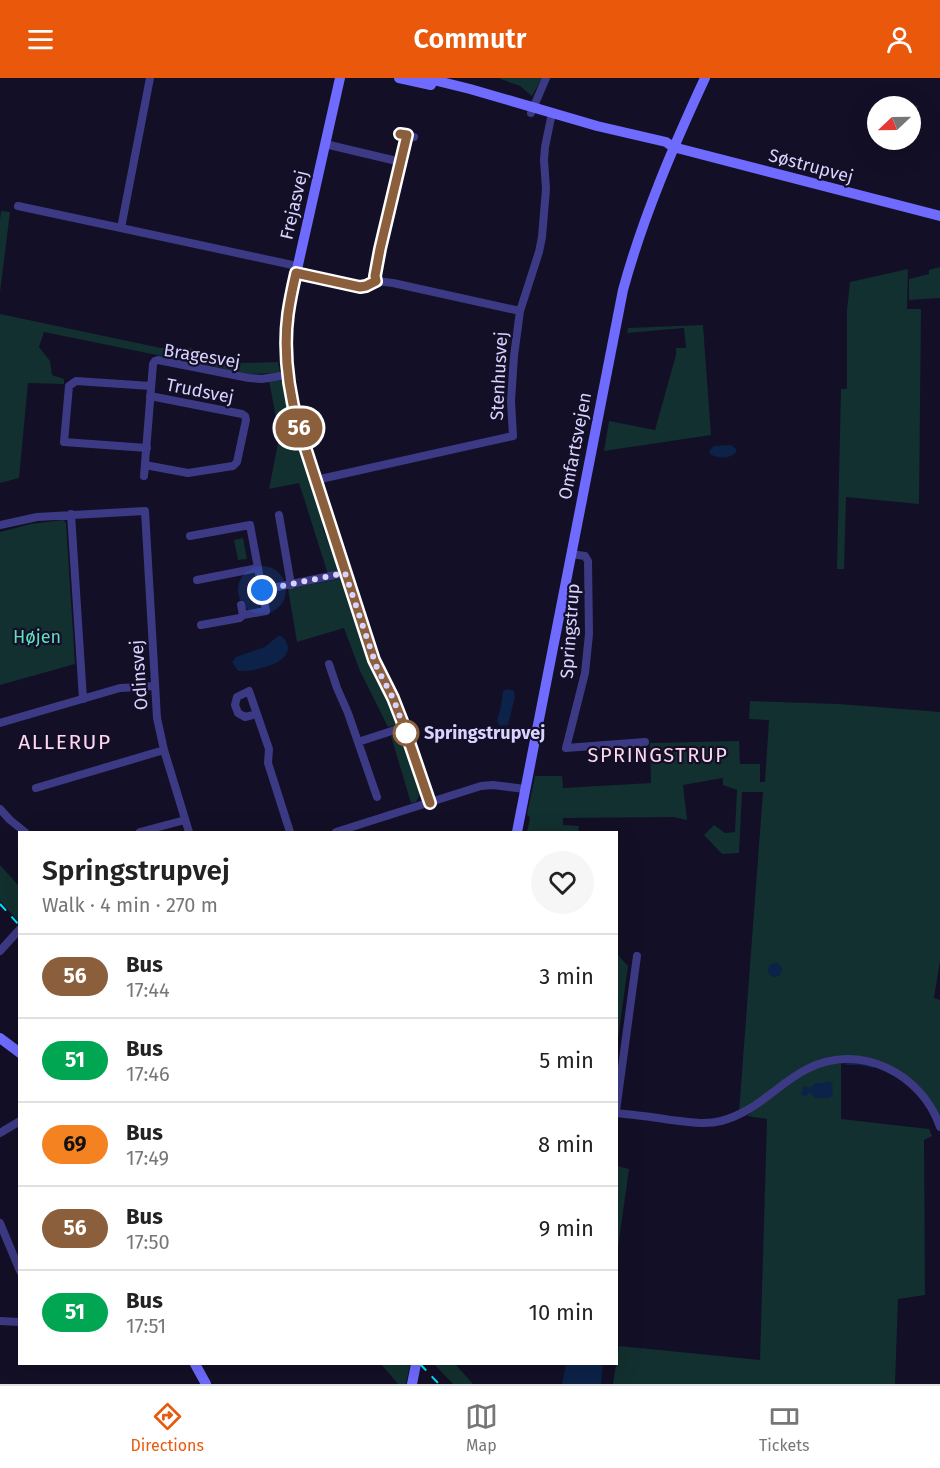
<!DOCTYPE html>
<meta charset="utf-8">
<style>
:root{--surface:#fff;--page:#f6f6f6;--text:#222;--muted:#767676;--line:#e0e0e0;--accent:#ea580c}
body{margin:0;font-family:"Fira Sans",sans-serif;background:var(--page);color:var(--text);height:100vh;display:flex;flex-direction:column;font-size:22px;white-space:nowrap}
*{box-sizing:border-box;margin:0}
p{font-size:20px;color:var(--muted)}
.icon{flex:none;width:33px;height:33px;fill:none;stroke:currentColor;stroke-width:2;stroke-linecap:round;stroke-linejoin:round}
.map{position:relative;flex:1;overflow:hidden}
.panel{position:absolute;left:18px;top:753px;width:600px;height:534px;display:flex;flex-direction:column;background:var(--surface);border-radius:0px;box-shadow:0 6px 24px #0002}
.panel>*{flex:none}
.badge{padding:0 12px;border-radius:20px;font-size:21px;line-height:39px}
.needle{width:39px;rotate:248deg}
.controls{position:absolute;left:867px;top:18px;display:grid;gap:12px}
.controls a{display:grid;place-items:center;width:54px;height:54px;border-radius:50%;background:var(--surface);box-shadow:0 6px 24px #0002;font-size:30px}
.you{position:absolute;width:30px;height:30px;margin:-15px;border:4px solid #fff;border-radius:50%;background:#1a73e8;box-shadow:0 0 0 9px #1a73e833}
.map>.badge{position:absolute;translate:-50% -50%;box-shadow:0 0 0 3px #fff}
.round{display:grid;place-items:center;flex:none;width:63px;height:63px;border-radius:32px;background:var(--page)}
.overview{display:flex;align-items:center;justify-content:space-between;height:102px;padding:0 24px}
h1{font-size:28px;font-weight:600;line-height:45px}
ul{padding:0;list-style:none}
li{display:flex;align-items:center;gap:18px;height:84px;padding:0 24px;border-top:2px solid var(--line)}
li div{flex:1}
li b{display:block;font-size:22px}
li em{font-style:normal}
li .badge{min-width:66px;font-weight:700;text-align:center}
header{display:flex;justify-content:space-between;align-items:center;height:78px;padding:0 24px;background:var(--accent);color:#fff;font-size:27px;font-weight:600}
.menu{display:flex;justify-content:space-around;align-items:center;height:84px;border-top:2px solid var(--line);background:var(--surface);font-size:16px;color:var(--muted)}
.menu a{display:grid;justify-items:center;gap:3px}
.menu .current{color:var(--accent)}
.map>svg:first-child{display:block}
</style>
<header><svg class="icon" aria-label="menu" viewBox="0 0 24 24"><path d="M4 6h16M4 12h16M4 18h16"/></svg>Commutr<svg class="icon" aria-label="person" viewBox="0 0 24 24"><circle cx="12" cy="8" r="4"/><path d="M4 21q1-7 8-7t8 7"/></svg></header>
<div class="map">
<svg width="940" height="1306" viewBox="0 0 940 1306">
<rect width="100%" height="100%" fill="#130f26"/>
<path fill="#12302f" d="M 498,0 L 542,0 L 532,18 L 520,8 Z
M 898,23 L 918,28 L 913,46 L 911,46 L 910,28 L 897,28 Z
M 1,133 L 10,134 L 0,214 L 0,142 Z
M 940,189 L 940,220 L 909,222 L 909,201 L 929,196 L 929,192 Z
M 908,191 L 907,231 L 921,231 L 919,426 L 846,419 L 844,491 L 837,491 L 841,311 L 847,311 L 847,232 L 850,204 Z
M 0,236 L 161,270 L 190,270 L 243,285 L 278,284 L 280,295 L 250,296 L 44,254 L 39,269 L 50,283 L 52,297 L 64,301 L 64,306 L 28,305 L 19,400 L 0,405 Z
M 703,247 L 711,357 L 604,373 L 609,343 L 655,352 L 676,277 L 676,270 L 686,270 L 684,250 L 627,255 L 628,250 Z
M 277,302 L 282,303 L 286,307 L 322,432 L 323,451 L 338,489 L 336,494 L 328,496 C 318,466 309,435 299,405 L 269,411 L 280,355 L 278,350 L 269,303 Z
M 63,442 L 66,445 L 75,586 L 0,607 L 0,454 L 31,446 Z
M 243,460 L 247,481 L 238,482 L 234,462 Z
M 339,501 L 342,502 L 370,588 L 390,627 L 397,643 L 396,647 L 388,649 L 360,593 L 344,550 L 297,564 L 288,511 Z
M 750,623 L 839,626 L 940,634 L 940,883 L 934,920 L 940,922 L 940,1043 L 930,1024 L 884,986 L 823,982 L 739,1034 L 763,714 L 742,714 L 739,775 L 722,776 L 704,757 L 714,747 L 725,755 L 735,754 L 737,712 L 723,707 L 723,700 L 683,707 L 687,742 L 673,739 L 563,740 L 563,747 L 579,748 L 578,754 L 527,754 L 530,740 L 527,736 L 535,698 L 562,698 L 563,710 L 651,705 L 650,665 L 739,663 L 740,686 L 760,686 L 760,704 L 765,704 L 769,642 L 749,641 Z
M 399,656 L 402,657 L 405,665 L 404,667 L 420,716 L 416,724 L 411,725 L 391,658 Z
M 0,787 L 19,808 L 19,844 L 0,823 Z
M 617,876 L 628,888 L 617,968 Z
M 841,984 L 841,1041 L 929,1051 L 932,1058 L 924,1062 L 925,1217 L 898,1221 L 895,1306 L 613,1306 L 619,1268 L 760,1282 L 767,1041 L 747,1038 L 758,1029 L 813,990 Z
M 617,1088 L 629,1091 L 617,1177 L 616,1088 Z
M 381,1286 L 410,1286 L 406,1306 L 398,1306 Z
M 434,1286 L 455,1286 L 473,1306 L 453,1306 Z"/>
<path fill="#0c2248" d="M 731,367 L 736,371 L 736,374 C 730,381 718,381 710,376 L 709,373 L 714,368 Z
M 278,558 L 281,558 C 286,562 287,565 288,570 C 288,587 251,594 238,593 L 232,584 L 236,579 L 265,569 Z
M 507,611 L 514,613 L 515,619 L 508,647 L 500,648 L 497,643 L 501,628 L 503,613 Z
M768 892a7 7 0 1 1 14 0a7 7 0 1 1-14 0Z
M 826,1003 L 832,1005 L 833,1016 L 830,1020 L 815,1020 L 810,1014 L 805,1019 L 801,1016 L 804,1008 L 810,1010 L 815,1005 L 824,1005 Z
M 566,1286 L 603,1286 L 601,1306 L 562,1306 Z"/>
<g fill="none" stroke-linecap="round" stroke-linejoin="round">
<path stroke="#0c2248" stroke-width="2" d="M 846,986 L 860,986 L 873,989"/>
<path stroke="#3d3a85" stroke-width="8" d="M 150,0 L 121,150 L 297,188
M 531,35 L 546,0
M 400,56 L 414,59
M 325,66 L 401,84
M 18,128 L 121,150
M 296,195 L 360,209 L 366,208 L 376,203 L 375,198 L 380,171 L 407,58
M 376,203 L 393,205 L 520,233
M 147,370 L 64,364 L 69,308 L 76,303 L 151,308
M 145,387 L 188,395 L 233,388 L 237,384 L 246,342 L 245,338 L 242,336 L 150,318
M 144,398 L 153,286 L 155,283 L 158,282 L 249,300 L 262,301 L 287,297
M 316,402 L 513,358 L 511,323 L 514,278 L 520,233 L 539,174 L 542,159 L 546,111 L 544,82 L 545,69 L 552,35
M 71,436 L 83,621
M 279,437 L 291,507
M 0,447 L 37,439 L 145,433 L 157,640 L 164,672 L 189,754
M 190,458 L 250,447 L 266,533 L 243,537 L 240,540 L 201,547
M 571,476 L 585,478 L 588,483 L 589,556 L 585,595 L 566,670 L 645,664
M 197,502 L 258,490
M 262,512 L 345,495
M 241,527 L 243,537
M 329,586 L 337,610 L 348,635 L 377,719
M 257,636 L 245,639 L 238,635 L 235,627 L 237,619 L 249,613 L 269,671 L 268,685 L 290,754
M 0,645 L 120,610 L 155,608
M 358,664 L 404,649
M 36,710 L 164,672
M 0,731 L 10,742 L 25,754
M 140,754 L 185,742
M 336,754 L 481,708 L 493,707 L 525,711
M 0,873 L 20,851
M 616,1033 L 637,878
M 616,1035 C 635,1037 653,1039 671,1042 C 688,1044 705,1047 721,1043 C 758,1033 776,1007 807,991 C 859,964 922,995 940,1049
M 0,1055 L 20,1043
M 0,1145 L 20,1193
M 0,1243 L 20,1244"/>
<path stroke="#6f6bff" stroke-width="10" d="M 340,0 L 289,227 C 283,268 287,307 298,347 L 374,582 L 393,620 L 402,643 L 430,725
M 399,0 L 431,7
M 425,0 L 470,11 L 597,48 L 666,64 L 673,69 L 940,138
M 517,754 L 623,212 C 643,139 673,69 705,0
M 0,960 L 20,975
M 195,1286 L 206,1306
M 412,1306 L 416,1286"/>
<path stroke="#00e5ff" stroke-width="2" stroke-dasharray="9 8" stroke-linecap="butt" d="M 0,826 L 20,848
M 420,1286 L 439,1306"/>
</g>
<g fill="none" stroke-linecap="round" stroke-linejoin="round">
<g stroke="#fff" stroke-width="14">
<path id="line" d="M 400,56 L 407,57 L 380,171 L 375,198 L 376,203 L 366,208 L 360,209 L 296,195 C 293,208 290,222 288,236 C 283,274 288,310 298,347 L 374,582 L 393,620 L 402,643 L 430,725"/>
</g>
<use href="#line" stroke="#8b5e3c" stroke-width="9"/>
<path stroke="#d9d4ff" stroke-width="6" stroke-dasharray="0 10.8" d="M 262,512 L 345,495 L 377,590 L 393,620 L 406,655"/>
</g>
<circle fill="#fff" stroke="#8b5e3c" stroke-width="3" cx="406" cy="655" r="12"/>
<g text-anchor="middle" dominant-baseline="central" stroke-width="4.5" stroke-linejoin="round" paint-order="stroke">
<g font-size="18" fill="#d9d4ff" stroke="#130f26">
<text transform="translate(811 88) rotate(15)">Søstrupvej</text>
<text transform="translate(294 127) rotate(-77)">Frejasvej</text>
<text transform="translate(202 278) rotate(9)">Bragesvej</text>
<text transform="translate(499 298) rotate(-87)">Stenhusvej</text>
<text transform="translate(200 313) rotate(11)">Trudsvej</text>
<text transform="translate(575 368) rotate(-79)">Omfartsvejen</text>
<text transform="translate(570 553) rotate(-86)">Springstrup</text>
<text transform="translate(139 597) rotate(-94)">Odinsvej</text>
</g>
<g font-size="18" fill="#5fe0c0" stroke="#130f26">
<text x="37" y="559">Højen</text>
</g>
<g font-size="18" font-weight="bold" fill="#d9d4ff" stroke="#130f26" text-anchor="start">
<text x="424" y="655">Springstrupvej</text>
</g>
<g font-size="20" letter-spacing="1.5" fill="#ffd6f0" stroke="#130f26">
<text x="658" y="677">SPRINGSTRUP</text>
</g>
<g font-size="21" letter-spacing="1.5" fill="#ffd6f0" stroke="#130f26">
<text x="65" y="664">ALLERUP</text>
</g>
</g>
</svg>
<div class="controls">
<a><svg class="needle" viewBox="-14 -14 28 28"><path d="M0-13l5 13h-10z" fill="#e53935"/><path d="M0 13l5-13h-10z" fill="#767676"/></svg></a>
</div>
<div class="you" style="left:262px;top:512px"></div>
<b class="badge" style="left:299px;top:350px;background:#8b5e3c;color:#fff">56</b>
<section class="panel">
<div class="overview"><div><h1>Springstrupvej</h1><p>Walk · 4 min · 270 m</p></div><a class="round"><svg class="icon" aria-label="heart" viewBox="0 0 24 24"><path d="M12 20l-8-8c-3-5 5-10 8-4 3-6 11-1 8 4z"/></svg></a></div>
<ul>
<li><span class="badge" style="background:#8b5e3c;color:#fff">56</span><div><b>Bus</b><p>17:44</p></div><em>3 min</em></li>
<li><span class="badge" style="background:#00a651;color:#fff">51</span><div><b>Bus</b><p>17:46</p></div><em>5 min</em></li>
<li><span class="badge" style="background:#f58220;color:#111">69</span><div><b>Bus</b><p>17:49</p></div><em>8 min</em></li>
<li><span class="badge" style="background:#8b5e3c;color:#fff">56</span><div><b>Bus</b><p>17:50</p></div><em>9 min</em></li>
<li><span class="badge" style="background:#00a651;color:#fff">51</span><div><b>Bus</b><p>17:51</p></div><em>10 min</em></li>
</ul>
</section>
</div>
<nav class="menu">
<a class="current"><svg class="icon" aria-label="directions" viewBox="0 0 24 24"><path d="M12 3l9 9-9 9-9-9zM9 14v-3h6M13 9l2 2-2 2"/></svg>Directions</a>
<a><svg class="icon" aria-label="map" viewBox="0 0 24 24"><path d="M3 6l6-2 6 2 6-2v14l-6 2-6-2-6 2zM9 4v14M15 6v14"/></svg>Map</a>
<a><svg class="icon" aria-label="tickets" viewBox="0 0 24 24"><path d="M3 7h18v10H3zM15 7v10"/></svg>Tickets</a>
</nav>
